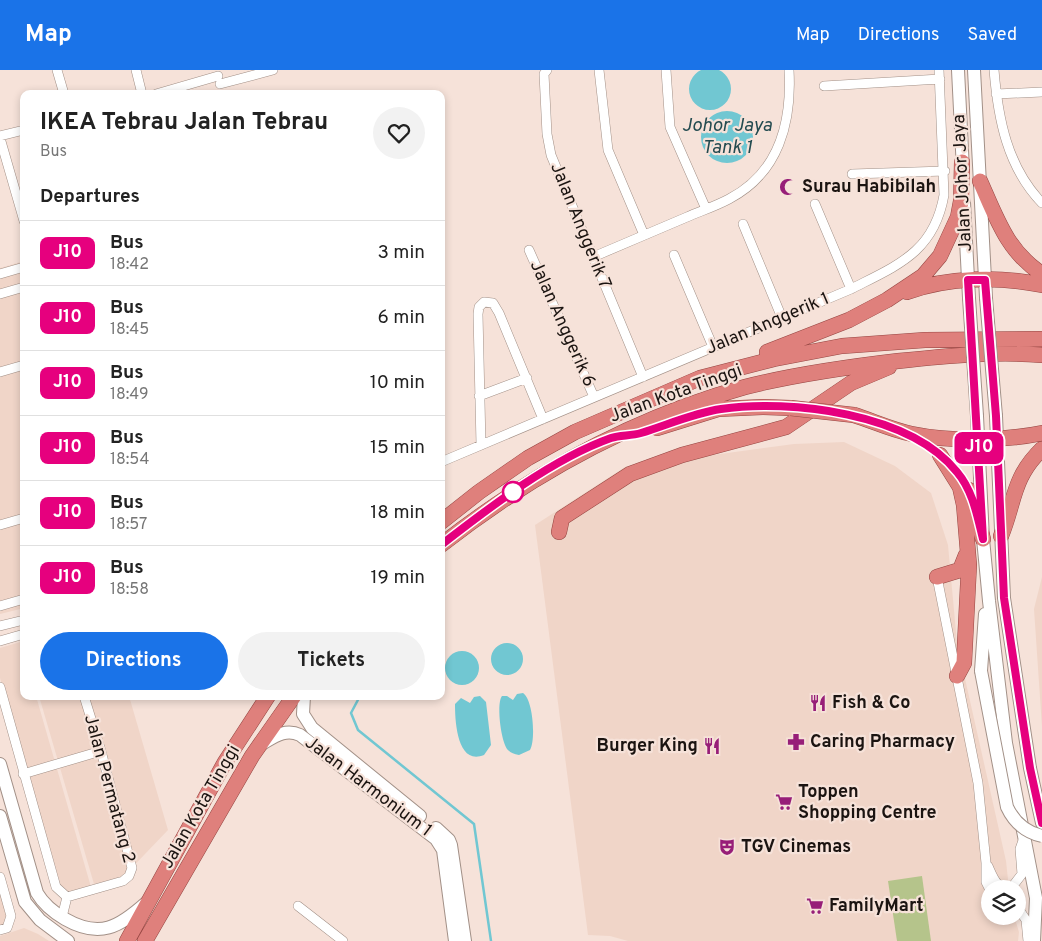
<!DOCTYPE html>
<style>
:root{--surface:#fff;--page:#f2f2f2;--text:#222;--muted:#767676;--line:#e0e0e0;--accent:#1a73e8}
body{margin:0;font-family:Overpass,sans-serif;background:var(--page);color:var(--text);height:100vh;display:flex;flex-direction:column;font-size:19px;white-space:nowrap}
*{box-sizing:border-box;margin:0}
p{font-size:16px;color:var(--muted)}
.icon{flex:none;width:28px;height:28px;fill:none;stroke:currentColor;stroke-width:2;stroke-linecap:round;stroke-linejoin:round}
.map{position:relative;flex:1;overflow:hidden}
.drawer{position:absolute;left:20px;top:20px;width:425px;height:610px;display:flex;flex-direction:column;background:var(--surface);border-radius:10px;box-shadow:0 2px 8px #0003}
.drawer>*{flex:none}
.badge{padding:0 10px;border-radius:8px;font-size:18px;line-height:32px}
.buttons{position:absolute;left:981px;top:810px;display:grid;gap:10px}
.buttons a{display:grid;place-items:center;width:45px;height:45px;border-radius:50%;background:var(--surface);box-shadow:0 2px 8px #0003;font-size:25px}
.map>.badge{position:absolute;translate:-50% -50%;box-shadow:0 0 0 2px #fff}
h2{padding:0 20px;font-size:19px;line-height:45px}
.round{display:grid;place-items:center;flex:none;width:52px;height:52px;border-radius:26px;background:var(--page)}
.headline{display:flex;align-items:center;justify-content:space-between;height:85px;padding:0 20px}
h1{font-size:24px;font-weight:700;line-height:38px}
.cta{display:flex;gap:10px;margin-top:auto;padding:10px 20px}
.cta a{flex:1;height:58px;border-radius:30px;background:var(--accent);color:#fff;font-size:20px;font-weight:700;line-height:58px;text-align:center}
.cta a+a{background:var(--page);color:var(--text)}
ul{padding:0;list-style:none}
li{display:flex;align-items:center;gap:15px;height:65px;padding:0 20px;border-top:1px solid var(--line)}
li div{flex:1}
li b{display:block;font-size:19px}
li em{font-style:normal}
li .badge{min-width:55px;font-weight:700;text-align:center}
header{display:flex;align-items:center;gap:30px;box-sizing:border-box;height:70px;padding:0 25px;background:var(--accent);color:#fff}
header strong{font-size:24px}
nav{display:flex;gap:28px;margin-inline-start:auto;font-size:18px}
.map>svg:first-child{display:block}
</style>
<header>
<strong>Map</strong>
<nav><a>Map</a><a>Directions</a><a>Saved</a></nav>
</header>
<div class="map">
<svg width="1042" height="871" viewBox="0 0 1042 871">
<rect width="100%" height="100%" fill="#f6e2d9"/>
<path fill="#f0d5c8" d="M 24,191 L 24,538 L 0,544 L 0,198 Z
M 844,372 L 895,396 L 931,423 L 948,475 L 957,573 L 1006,791 L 1009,819 L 990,819 L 990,846 L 1014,846 L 1019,862 L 1018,871 L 628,871 L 610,866 L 588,865 L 535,455 L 625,397 L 794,374 Z
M 1042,507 L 1042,657 L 1034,539 Z
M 20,572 L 24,584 L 24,626 L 36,626 L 91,817 L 63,823 L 0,608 L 0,578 Z
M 39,626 L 129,626 L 168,760 L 122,808 L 94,814 Z
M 0,823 L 9,852 L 0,855 Z
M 24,858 L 38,864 L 49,871 L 0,871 L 0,866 Z"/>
<path fill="#b5c48b" d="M 922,806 L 931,871 L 897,871 L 888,811 Z"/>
<path fill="#71c7d2" d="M689 19a21 21 0 1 1 42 0a21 21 0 1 1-42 0Z
M701 67a26 26 0 1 1 52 0a26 26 0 1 1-52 0Z
M491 589a16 16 0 1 1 32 0a16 16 0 1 1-32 0Z
M445 598a17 17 0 1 1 34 0a17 17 0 1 1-34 0Z
M 523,623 C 533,629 536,670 530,680 L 519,685 C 514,684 511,683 508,680 C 501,673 496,633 502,626 L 507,626 L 513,630 L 517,624 Z
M 480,626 L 486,632 L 491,675 L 484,685 C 457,696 455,651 455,634 L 461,628 L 470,633 L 474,627 Z"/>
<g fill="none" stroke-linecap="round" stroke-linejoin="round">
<path stroke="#71c7d2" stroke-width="2.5" d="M 360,626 L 351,643 L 358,660 L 474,754 L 491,871"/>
<g stroke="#a29087" stroke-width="10">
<path id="minor" d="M 57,0 L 64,24
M 136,0 L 142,24
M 547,0 L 544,4 L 547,64 L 551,85 L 643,307
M 599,0 L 608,80 L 644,165
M 666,0 L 670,57 L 706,139
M 994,0 C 998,48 1007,97 1042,133
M 220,14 L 273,0
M 824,16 L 940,9
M 156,24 L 218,6
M 996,24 L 1042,22
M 0,66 L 24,60
M 0,68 L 24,151
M 852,104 L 945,101
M 815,134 L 851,219
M 743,154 L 782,248
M 529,180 L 594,327
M 674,185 L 713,277
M 593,187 C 624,174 656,160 687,147 C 701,141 716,136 729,129 C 779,103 792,52 789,0
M 0,204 L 24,197
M 0,224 L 24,217
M 0,302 L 24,295
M 479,326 L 527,308
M 481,375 L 478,244 L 479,237 L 484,232 L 493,233 L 499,243 L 543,349
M 441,392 L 851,219 C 898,195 934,182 944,125 L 939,0
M 0,455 L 24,448
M 937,507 L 978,713 L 986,793 L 986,812 L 990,820
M 0,536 L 24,529
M 0,556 L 24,550
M 0,571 L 24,564
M 0,617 L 56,817 L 67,827 L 62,847
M 23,704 L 101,681
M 988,796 C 993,807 997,821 1012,817 L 1022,804 L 1020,779 L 1024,768
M 0,807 L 11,846 L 7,858 L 0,860
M 67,827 L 123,811 L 129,806 L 132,798 L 101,681 L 84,626
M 298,836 L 343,871
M 1018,838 L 1026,850 L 1028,871"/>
</g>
<g stroke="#a29087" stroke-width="14">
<path id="secondary" d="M 958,0 L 963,100
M 974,0 L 986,228
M 964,132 L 969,228
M 977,346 L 983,469 L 989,531 L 1006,673 L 1036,828 L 1034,871
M 996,346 L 1004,528 L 1030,698 L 1042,753
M 981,601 L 985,544
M 304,626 L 303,644 L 312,658 L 420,746
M 260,675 C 274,667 285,658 300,665 L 436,769 L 443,780 L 455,871
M 0,694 L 37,823 C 44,835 53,842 65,849 C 100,869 119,857 146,833
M 0,746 L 25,832 L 40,850 L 68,871
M 436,758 L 449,770 L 451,775 L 465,871"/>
</g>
<g stroke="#954542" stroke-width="16">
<path id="trunk" d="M 980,111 C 997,149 1007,181 1042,204
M 907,222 C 948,207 999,206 1042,215
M 767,282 L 849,250 L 887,230 L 923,206 L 940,186 L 958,147 L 961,131 L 962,92
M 854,345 C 873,351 892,360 912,364 C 951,372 1003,371 1042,363
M 657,358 L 718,339 L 763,337 L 791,338
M 940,385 L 960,417 L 964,435 L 969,495 L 964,593 L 957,606
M 969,420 L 983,469
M 441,452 L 479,422 L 528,388 L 575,362 L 700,308 L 774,289 L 842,276 L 925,270 L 1042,269
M 559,462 L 562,448 L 630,404 L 682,385 L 786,357 L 851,313 L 889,297
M 1001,466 C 1015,432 1012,408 1042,379
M 441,475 C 532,404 633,348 745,317 C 796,304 847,297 898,291 C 946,286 994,281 1042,285
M 937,507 L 960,500 L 966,485
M 127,871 L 225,692 L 268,626
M 145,871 L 252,686 L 294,626"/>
</g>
<use href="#minor" stroke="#fff" stroke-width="9"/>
<use href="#secondary" stroke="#fff" stroke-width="12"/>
<use href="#trunk" stroke="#df807c" stroke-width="15"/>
<g stroke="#a29087" stroke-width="14" stroke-linecap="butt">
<path id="secondary-bridge" d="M 969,228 L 977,346
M 986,228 L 996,346
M 981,601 L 1007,737 C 1014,752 1025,762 1042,766"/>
</g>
<g stroke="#954542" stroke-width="16" stroke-linecap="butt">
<path id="trunk-bridge" d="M 791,338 L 854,345"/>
</g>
<use href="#secondary-bridge" stroke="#fff" stroke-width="12"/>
<use href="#trunk-bridge" stroke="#df807c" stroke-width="15"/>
</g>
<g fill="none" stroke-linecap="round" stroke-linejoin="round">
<g stroke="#fff" stroke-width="11">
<path id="line" d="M 441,475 C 490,437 552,389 611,368 C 620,365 631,366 641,363 C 667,355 694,343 721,339 C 791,329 910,343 957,402 C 973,421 977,445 983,469 L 968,210 L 985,210 L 996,346 L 1004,528 L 1030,698 L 1042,753"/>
</g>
<use href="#line" stroke="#e6007e" stroke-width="8"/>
</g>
<defs>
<g id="mosque-bare" transform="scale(1.35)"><path d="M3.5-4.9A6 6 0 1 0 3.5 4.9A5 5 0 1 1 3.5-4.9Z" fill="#971e78" stroke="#f6e2d9" stroke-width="2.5" paint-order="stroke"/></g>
<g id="restaurant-bare" transform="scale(1.35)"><path d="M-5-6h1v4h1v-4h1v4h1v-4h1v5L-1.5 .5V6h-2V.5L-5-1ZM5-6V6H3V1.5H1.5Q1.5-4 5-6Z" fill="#971e78" stroke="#f6e2d9" stroke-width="2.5" paint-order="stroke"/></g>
<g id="pharmacy-bare" transform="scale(1.35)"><path d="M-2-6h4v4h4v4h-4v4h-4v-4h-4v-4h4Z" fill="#971e78" stroke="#f6e2d9" stroke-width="2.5" paint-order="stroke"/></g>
<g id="supermarket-bare" transform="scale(1.35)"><path d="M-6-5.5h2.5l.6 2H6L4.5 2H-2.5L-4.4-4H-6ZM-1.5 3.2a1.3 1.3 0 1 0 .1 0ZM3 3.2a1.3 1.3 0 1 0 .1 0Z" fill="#971e78" stroke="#f6e2d9" stroke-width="2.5" paint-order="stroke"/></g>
<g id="theatre-bare" transform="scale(1.35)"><path d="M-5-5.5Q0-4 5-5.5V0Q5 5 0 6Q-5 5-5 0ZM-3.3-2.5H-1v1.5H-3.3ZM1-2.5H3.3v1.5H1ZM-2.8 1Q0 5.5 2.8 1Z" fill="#971e78" stroke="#f6e2d9" stroke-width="2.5" paint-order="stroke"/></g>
</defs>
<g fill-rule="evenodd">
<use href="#mosque-bare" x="788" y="117"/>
<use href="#restaurant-bare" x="818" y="633"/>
<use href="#pharmacy-bare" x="796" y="672"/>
<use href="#restaurant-bare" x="712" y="676"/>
<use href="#supermarket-bare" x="784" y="732"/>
<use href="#theatre-bare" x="727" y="777"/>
<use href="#supermarket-bare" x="815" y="836"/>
</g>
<circle fill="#fff" stroke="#e6007e" stroke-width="2.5" cx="513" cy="422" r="10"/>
<g text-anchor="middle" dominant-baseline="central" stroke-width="4.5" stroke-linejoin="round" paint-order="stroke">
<g font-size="18" fill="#1b1411" stroke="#f6e2d9">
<text transform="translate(963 113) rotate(-93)">Jalan Johor Jaya</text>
<text transform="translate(580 156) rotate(68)">Jalan Anggerik 7</text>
<text transform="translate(562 254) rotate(66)">Jalan Anggerik 6</text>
<text transform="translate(768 254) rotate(-23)">Jalan Anggerik 1</text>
<text transform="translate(676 324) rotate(-20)">Jalan Kota Tinggi</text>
<text transform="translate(368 717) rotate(37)">Jalan Harmonium 1</text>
<text transform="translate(109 719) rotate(75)">Jalan Permatang 2</text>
<text transform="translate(201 737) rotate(-60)">Jalan Kota Tinggi</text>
</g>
<g font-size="18" font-weight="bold" fill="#1b1411" stroke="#f6e2d9" text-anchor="start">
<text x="802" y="117">Surau Habibilah</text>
<text x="832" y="633">Fish &amp; Co</text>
<text x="810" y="672">Caring Pharmacy</text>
<text x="698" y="676" text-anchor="end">Burger King</text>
<text x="798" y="722">Toppen<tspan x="798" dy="21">Shopping Centre</tspan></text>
<text x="741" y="777">TGV Cinemas</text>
<text x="829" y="836">FamilyMart</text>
</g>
<g font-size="19" font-style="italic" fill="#234b50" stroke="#f6e2d9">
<text x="727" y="56">Johor Jaya<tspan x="727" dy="22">Tank 1</tspan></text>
</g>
</g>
</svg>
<div class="buttons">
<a><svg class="icon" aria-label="layers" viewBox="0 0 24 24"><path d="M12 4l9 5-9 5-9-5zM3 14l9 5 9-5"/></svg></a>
</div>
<b class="badge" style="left:979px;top:378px;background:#e6007e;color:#fff">J10</b>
<section class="drawer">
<div class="headline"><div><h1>IKEA Tebrau Jalan Tebrau</h1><p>Bus</p></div><a class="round"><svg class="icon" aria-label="heart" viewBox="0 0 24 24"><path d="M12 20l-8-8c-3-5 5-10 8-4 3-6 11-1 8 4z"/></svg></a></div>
<h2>Departures</h2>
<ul>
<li><span class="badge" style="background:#e6007e;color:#fff">J10</span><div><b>Bus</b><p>18:42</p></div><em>3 min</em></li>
<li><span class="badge" style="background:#e6007e;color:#fff">J10</span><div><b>Bus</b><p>18:45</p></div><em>6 min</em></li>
<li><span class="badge" style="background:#e6007e;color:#fff">J10</span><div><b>Bus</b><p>18:49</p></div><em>10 min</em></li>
<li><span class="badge" style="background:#e6007e;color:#fff">J10</span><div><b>Bus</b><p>18:54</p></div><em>15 min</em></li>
<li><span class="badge" style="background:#e6007e;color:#fff">J10</span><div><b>Bus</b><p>18:57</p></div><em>18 min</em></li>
<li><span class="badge" style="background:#e6007e;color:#fff">J10</span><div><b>Bus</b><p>18:58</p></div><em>19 min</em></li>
</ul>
<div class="cta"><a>Directions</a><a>Tickets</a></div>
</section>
</div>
